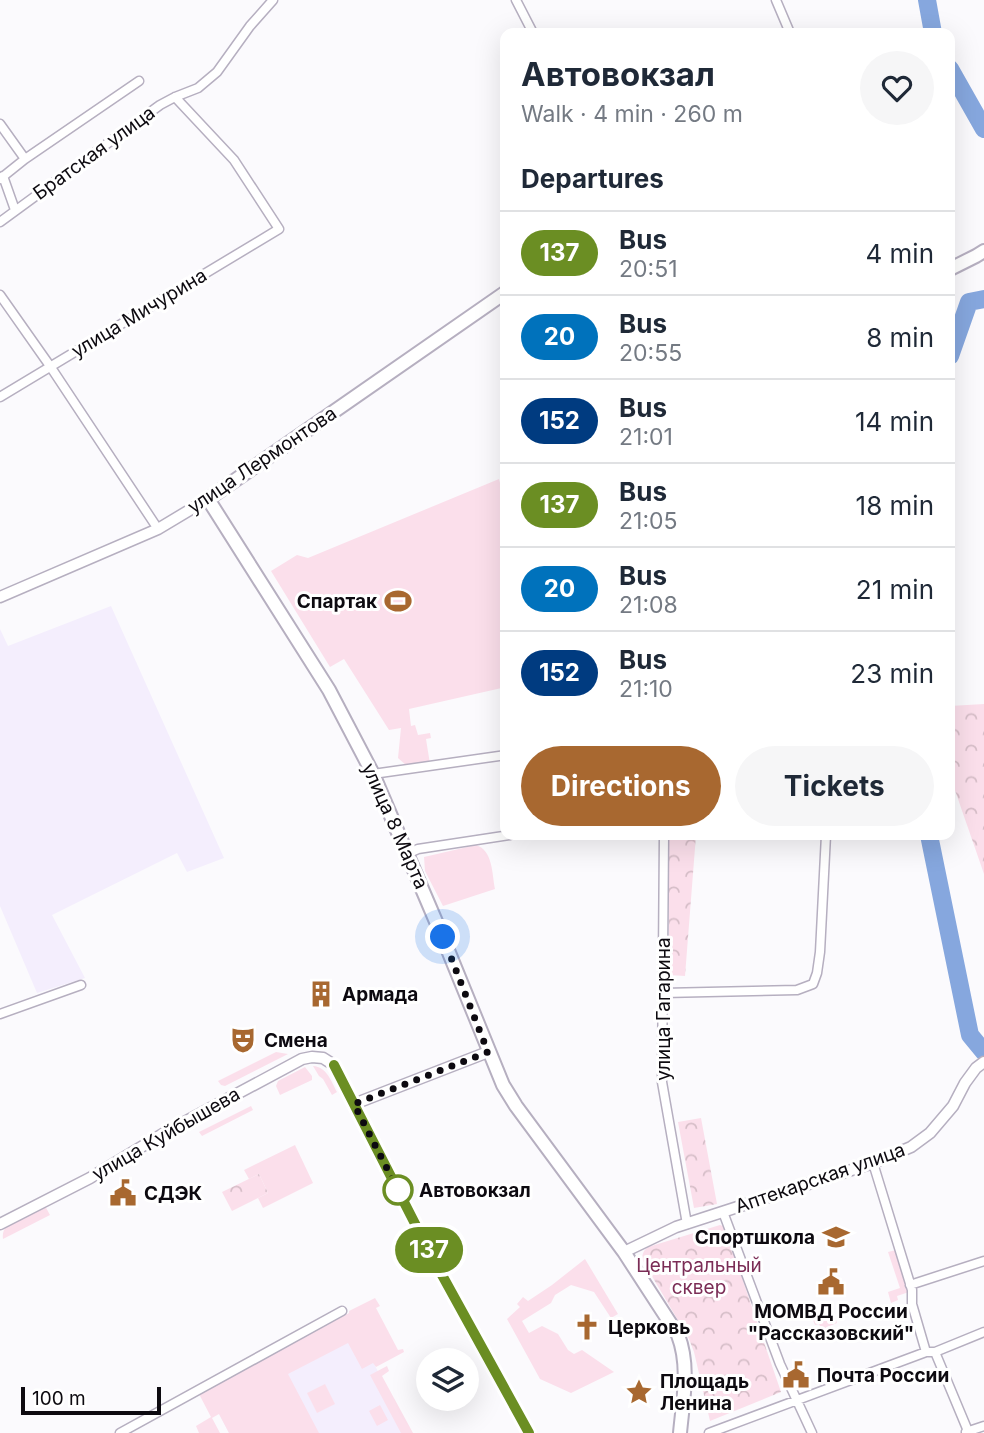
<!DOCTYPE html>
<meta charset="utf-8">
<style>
:root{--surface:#fff;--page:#f6f6f7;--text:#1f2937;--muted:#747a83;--line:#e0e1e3;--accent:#a86830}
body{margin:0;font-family:Inter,sans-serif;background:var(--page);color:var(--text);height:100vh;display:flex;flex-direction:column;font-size:26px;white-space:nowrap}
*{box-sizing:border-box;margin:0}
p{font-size:23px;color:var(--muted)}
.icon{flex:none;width:38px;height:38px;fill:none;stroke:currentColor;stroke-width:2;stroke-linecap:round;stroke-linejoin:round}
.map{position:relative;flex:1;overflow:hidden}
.side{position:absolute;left:500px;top:28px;width:455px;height:812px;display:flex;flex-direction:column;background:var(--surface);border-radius:14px;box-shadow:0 7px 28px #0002}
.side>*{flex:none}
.badge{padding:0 14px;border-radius:23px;font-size:24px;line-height:46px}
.fabs{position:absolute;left:416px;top:1348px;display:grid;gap:14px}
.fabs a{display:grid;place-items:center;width:63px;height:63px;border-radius:50%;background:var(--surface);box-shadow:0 7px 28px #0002;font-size:35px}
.scale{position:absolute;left:21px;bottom:18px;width:140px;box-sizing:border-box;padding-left:7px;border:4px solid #0d0a10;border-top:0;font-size:19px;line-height:24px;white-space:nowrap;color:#0d0a10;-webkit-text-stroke:5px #fff;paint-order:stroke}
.you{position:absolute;width:35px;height:35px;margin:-18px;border:5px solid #fff;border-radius:50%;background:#1a73e8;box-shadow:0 0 0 10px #1a73e833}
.map>.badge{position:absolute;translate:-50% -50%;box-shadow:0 0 0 4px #fff}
h2{padding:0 21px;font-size:26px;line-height:63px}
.round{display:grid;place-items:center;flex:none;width:74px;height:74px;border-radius:37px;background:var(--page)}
.summary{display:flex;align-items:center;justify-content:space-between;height:119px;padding:0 21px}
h1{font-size:33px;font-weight:700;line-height:52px}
.cta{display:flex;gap:14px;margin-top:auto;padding:14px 21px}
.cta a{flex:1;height:80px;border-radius:42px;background:var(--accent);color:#fff;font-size:28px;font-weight:700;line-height:80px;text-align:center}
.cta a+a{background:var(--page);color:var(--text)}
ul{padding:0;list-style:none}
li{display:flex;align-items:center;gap:21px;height:84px;padding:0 21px;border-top:2px solid var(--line)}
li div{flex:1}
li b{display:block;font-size:26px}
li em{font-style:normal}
li .badge{min-width:77px;font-weight:700;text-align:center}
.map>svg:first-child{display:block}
</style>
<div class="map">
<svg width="984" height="1433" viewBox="0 0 984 1433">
<defs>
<pattern id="park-crowns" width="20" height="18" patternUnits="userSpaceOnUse" patternTransform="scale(1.75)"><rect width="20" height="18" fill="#fbdfeb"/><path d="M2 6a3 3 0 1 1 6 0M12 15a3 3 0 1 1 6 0" fill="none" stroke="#d6bec8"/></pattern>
</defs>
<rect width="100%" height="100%" fill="#fbfafd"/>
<path fill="#f4eefd" d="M 111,606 L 224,858 L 187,872 L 177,853 L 52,915 L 85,978 L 37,993 L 0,906 L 0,629 L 8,646 Z
M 350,1319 L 411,1433 L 229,1433 L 209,1395 Z"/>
<path fill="#fbdfeb" d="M 499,479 L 506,507 L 506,687 L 409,709 L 411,726 L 415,725 L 418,735 L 430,733 L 431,738 L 426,739 L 430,764 L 407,766 L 398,758 L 401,728 L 389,730 L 344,659 L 330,667 L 271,571 L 297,555 L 308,558 Z
M 476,845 C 493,850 492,874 495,889 L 443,906 L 425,871 L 424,857 Z
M 276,1052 L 288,1054 L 225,1086 L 221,1085 L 218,1081 Z
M 313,1066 C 327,1067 331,1081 337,1092 L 332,1095 L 323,1079 L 319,1076 Z
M 305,1067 L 312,1076 L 312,1080 L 280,1095 L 276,1086 L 278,1081 Z
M 251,1106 L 253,1110 L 202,1136 L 199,1132 Z
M 295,1145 L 313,1183 L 263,1208 L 258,1198 L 268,1193 L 259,1174 L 249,1179 L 244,1170 Z
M 44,1204 L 50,1215 L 3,1239 C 0,1220 30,1211 44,1204 Z
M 896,1250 L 909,1292 L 897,1296 L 898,1300 L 891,1303 L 888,1292 L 900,1288 L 888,1252 Z
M 585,1259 L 618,1314 L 611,1318 L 594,1292 L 571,1285 L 555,1295 L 551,1303 L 522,1321 L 529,1333 L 542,1326 L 558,1334 L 568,1350 L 574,1354 L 582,1350 L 614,1372 L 571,1393 L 540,1379 L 507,1319 L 520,1307 L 517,1304 L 523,1297 L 528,1301 L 552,1285 Z
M 375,1298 L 380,1306 L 376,1308 L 398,1350 L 403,1349 L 404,1352 L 376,1367 L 373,1363 L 362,1369 L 348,1343 L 288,1374 L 319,1433 L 229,1433 L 219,1414 L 212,1418 L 220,1433 L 199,1433 L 196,1426 L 211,1417 L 199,1394 L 349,1313 L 349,1311 Z
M 830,1303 L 837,1323 L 827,1327 L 830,1336 L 825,1337 L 819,1324 L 815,1325 L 809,1311 Z
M 387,1366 L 389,1371 L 382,1376 L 413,1433 L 401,1433 L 370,1375 Z
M 325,1384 L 335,1404 L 317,1413 L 307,1393 Z
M 380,1405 L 388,1420 L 377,1426 L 369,1411 Z"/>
<path fill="url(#park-crowns)" d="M 984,704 L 984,874 L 950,776 L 950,706 Z
M 669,835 L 696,835 L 685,976 L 669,975 Z
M 701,1118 L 717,1204 L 694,1208 L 678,1122 Z
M 259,1174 L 268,1193 L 232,1211 L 222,1192 Z
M 720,1225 L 723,1226 L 727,1234 L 781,1392 L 710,1421 L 694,1352 L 689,1339 L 643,1261 C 641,1255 644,1250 648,1247 Z"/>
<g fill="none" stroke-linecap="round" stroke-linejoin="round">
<path stroke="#86a7de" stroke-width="18" d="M 927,0 L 933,33
M 950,69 L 984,129
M 950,356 L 969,302 L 984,299
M 929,835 L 970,1035 L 984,1052"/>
<g stroke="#b6afc0" stroke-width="11">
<path id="minor" d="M 516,0 L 533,33
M 776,0 L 790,33
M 0,124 L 25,159
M 3,176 L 15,210
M 0,179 L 25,159 L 139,81
M 0,222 L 160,105 L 175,97 L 198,88 L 217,72 L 250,26 L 273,0
M 0,295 L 50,366 L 158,529
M 0,397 L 279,229 L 234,160 L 175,97
M 373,774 L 506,755
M 664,835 L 662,1082 L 687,1224
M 407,854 L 418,849 L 510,835
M 663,993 L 797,990 L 813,984 L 817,973 L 820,952 L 826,835
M 0,1014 L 81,985
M 873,1163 L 912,1290 L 912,1304 L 926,1352
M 723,1212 L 780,1364 L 812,1433
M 910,1285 L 984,1261
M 935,1352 L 968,1431
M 966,1432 L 984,1426
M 120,1433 L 342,1311
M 709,1433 L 926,1352 L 935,1352 L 984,1332"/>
</g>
<g stroke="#b6afc0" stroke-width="13">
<path id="tertiary" d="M 0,597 L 158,529 L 208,499
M 354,1104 L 488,1052
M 0,1224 L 90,1178 L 166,1132 L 302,1059 L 312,1057 L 323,1058 L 334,1065 L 431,1255 L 529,1433
M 624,1252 L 676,1227 L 873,1163 L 911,1147 L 930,1133 L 953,1106 L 965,1083 L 976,1068 L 984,1062"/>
</g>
<g stroke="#b6afc0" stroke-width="16">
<path id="primary" d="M 950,269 L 976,256 L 984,251
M 506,292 L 208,499 L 329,690 L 373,774 L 443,938 L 503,1085 L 516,1106 L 624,1252 L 678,1335 C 690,1366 683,1400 680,1433"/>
</g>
<use href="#minor" stroke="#fff" stroke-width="8"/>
<use href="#tertiary" stroke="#fff" stroke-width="10"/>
<use href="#primary" stroke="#fff" stroke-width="12"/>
</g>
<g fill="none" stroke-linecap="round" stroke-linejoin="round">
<g stroke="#fff" stroke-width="16">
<path id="line" d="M 334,1065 L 431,1255 L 529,1433"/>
</g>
<use href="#line" stroke="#6b8e23" stroke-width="10"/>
<path stroke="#0d0a10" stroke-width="7" stroke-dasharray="0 12.6" d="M 398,1190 L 354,1104 L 488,1052 L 443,937"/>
</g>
<defs>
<g id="stadium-bare" transform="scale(2.1)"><path d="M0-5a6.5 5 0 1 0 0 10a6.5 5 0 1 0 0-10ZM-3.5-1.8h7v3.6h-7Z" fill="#a86830" stroke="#fff" stroke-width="2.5" paint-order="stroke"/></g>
<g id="building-bare" transform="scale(2.1)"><path d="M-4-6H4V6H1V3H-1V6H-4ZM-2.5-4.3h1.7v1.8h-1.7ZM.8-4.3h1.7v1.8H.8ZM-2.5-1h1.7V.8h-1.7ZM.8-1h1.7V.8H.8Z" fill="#a86830" stroke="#fff" stroke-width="2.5" paint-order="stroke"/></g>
<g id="theatre-bare" transform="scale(2.1)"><path d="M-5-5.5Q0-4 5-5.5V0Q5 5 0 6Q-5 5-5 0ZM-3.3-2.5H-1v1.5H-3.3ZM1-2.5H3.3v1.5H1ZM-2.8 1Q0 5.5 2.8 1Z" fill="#a86830" stroke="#fff" stroke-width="2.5" paint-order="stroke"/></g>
<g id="civic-bare" transform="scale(2.1)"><path d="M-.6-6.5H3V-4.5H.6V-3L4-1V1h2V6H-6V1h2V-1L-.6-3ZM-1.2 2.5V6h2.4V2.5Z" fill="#a86830" stroke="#fff" stroke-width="2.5" paint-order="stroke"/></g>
<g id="school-bare" transform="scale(2.1)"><path d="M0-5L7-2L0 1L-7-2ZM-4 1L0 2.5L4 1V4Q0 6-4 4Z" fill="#a86830" stroke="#fff" stroke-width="2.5" paint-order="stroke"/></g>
<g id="church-bare" transform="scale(2.1)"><path d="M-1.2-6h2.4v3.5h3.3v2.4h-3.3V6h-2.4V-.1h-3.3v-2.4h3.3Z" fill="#a86830" stroke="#fff" stroke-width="2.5" paint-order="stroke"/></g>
<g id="sight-bare" transform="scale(2.1)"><path d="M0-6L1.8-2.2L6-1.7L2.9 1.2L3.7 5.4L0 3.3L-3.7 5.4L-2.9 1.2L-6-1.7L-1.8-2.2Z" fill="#a86830" stroke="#fff" stroke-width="2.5" paint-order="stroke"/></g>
</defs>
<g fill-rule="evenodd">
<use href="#stadium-bare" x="398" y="601"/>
<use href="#building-bare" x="321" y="994"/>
<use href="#theatre-bare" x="243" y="1040"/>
<use href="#civic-bare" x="123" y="1193"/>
<use href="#school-bare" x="836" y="1237"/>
<use href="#civic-bare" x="831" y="1282"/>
<use href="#church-bare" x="587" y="1327"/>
<use href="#civic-bare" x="796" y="1375"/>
<use href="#sight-bare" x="639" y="1392"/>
</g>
<circle fill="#fff" stroke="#6b8e23" stroke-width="3.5" cx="398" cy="1190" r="14"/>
<g text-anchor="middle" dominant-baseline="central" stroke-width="6" stroke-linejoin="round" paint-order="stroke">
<g font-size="19" fill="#0d0a10" stroke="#fff">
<text transform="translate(94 153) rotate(-36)">Братская улица</text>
<text transform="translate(139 313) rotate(-31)">улица Мичурина</text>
<text transform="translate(262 460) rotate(-34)">улица Лермонтова</text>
<text transform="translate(395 826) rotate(66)">улица 8 Марта</text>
<text transform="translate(663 1009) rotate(-90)">улица Гагарина</text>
<text transform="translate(166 1134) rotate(-30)">улица Куйбышева</text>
<text transform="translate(820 1178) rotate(-19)">Аптекарская улица</text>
</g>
<g font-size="19" font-weight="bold" fill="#0d0a10" stroke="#fff" text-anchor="start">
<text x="377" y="601" text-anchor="end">Спартак</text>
<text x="342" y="994">Армада</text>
<text x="264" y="1040">Смена</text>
<text x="144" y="1193">СДЭК</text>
<text x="815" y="1237" text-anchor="end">Спортшкола</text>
<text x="831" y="1311" text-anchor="middle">МОМВД России<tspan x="831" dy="22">"Рассказовский"</tspan></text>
<text x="608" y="1327">Церковь</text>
<text x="817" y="1375">Почта России</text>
<text x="660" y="1381">Площадь<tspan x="660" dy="22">Ленина</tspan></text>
</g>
<g font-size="19" font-weight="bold" fill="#0d0a10" stroke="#fff" text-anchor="start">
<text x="419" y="1190">Автовокзал</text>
</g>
<g font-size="19" fill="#7b2d56" stroke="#fff">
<text x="699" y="1265">Центральный<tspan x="699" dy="22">сквер</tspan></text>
</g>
</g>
</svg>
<div class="fabs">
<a><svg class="icon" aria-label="layers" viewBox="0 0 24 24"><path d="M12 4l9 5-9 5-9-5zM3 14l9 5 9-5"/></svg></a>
</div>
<div class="scale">100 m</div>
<div class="you" style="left:443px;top:937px"></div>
<b class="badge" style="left:429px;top:1250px;background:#6b8e23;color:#fff">137</b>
<section class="side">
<div class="summary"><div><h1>Автовокзал</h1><p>Walk · 4 min · 260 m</p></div><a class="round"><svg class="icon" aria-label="heart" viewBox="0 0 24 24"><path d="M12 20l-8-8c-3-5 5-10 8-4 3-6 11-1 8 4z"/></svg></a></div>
<h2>Departures</h2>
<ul>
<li><span class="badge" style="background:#6b8e23;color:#fff">137</span><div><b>Bus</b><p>20:51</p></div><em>4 min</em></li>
<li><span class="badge" style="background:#0072bc;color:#fff">20</span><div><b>Bus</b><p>20:55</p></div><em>8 min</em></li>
<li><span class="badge" style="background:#003b80;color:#fff">152</span><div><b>Bus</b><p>21:01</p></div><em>14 min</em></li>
<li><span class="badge" style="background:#6b8e23;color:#fff">137</span><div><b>Bus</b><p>21:05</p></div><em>18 min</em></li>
<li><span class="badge" style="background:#0072bc;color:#fff">20</span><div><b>Bus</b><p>21:08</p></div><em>21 min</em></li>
<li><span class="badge" style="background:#003b80;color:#fff">152</span><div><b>Bus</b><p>21:10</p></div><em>23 min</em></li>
</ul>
<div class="cta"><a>Directions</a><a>Tickets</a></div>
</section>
</div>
